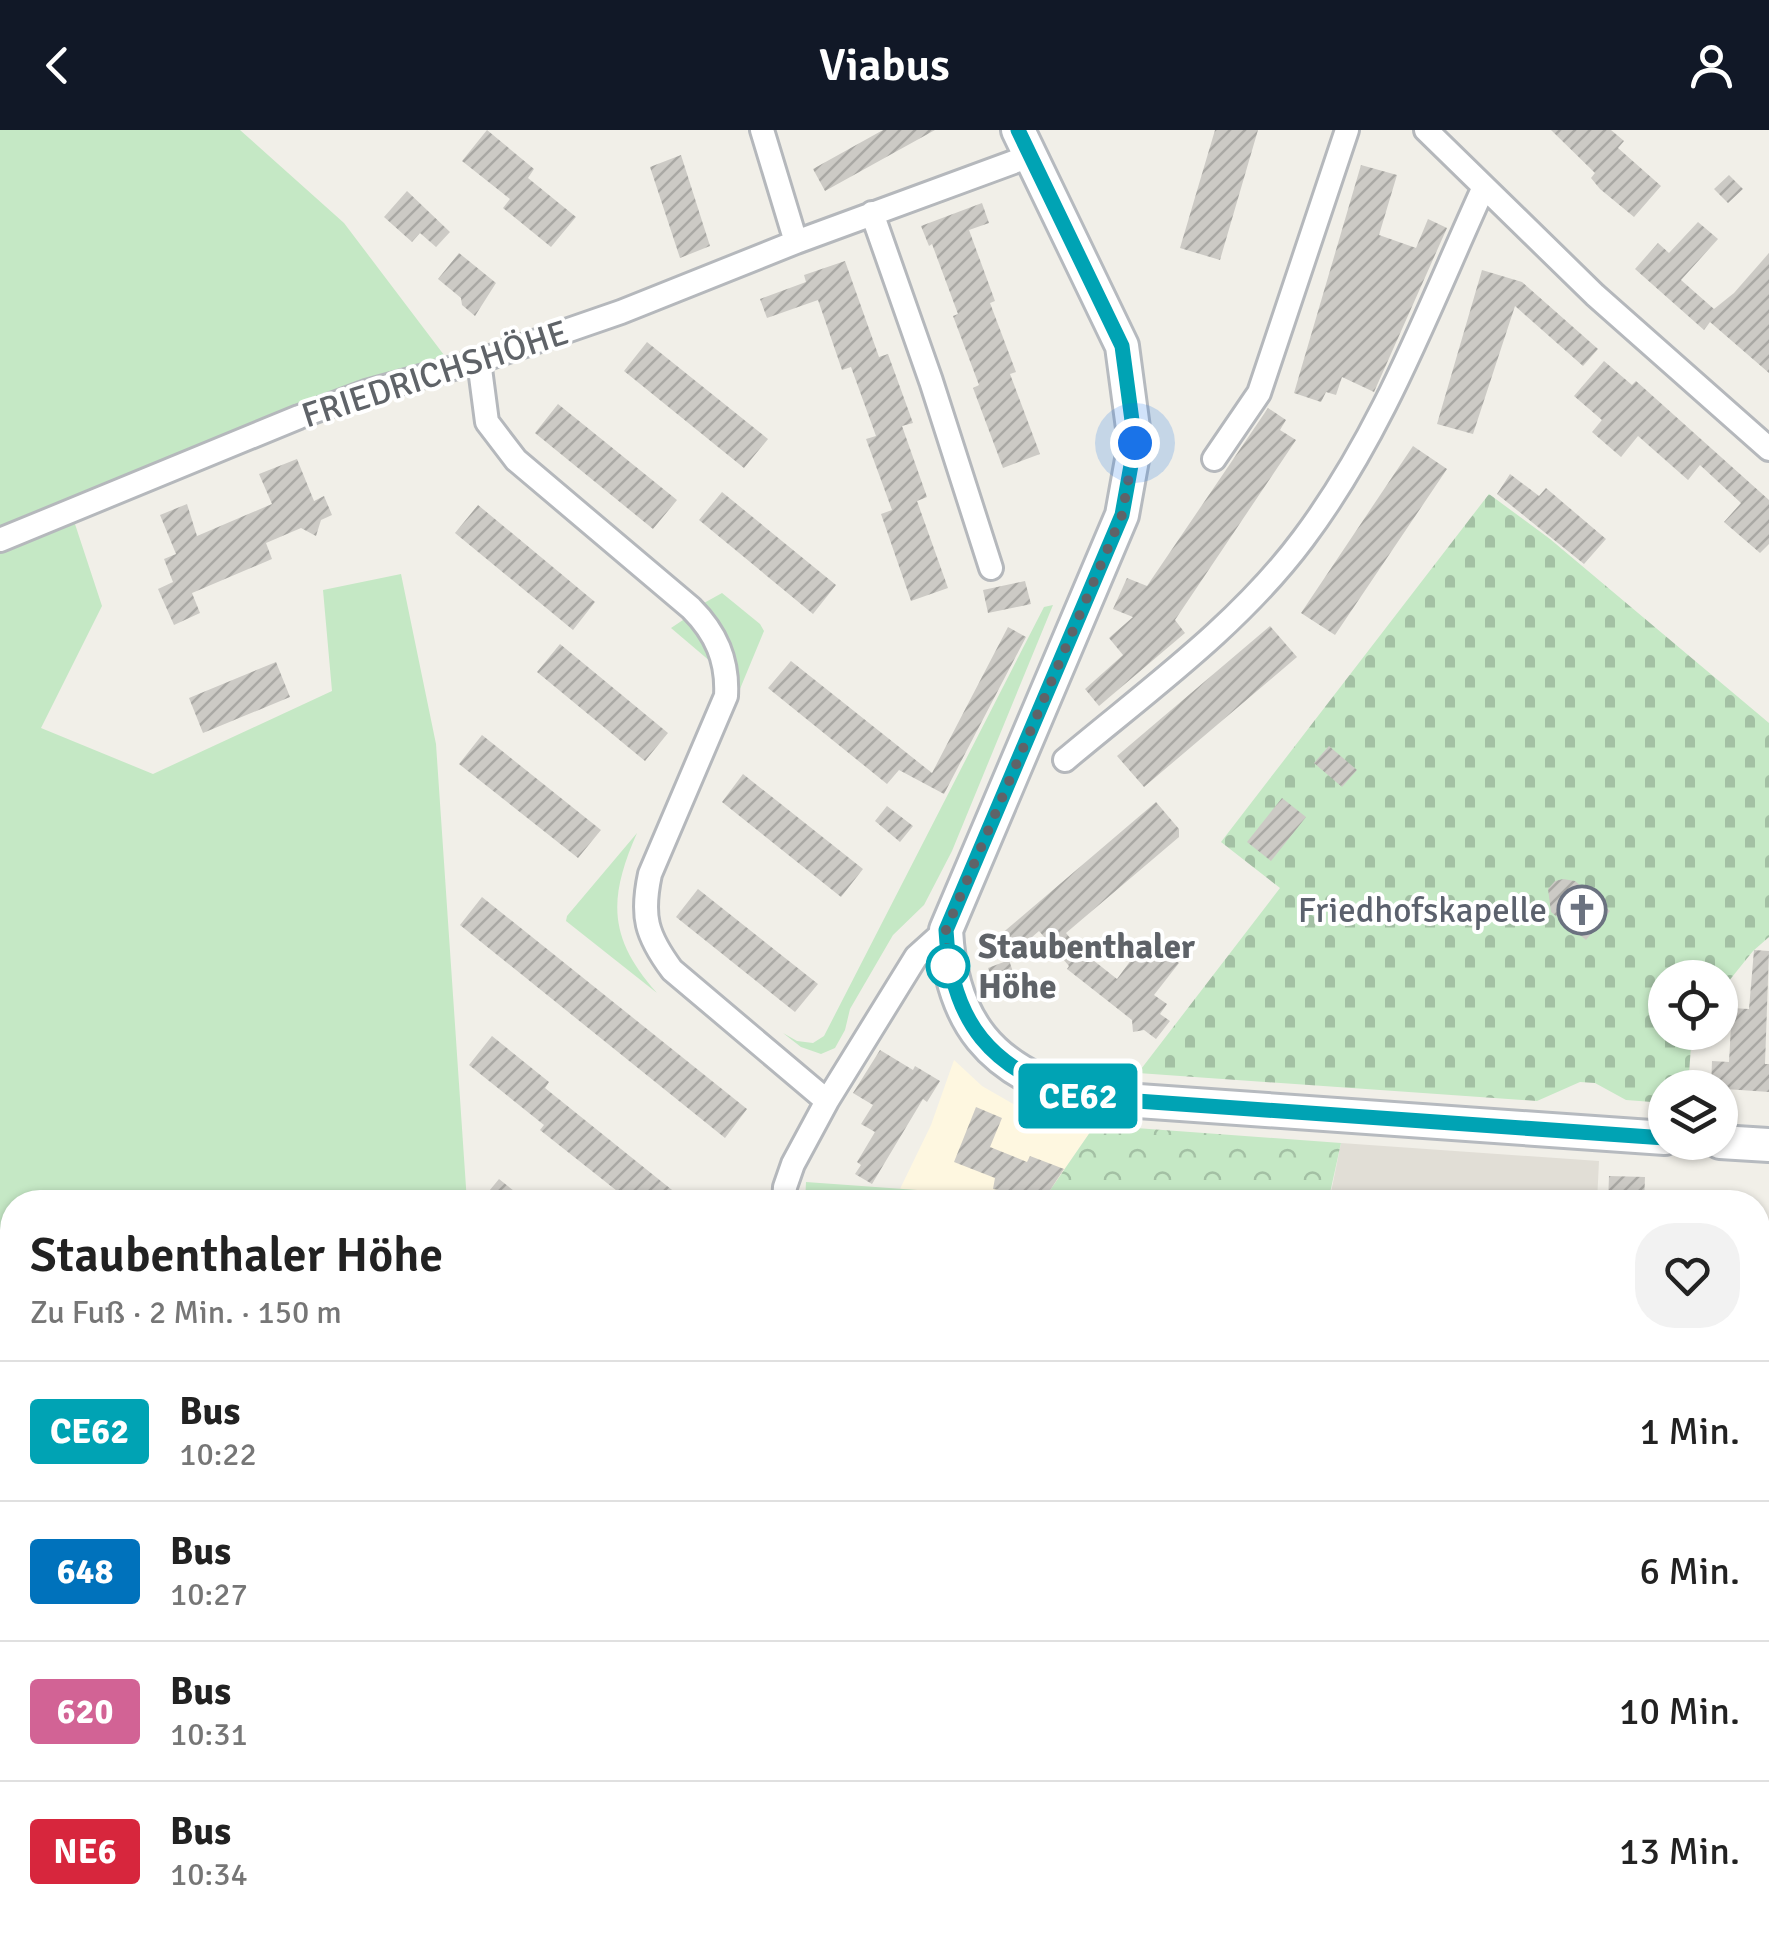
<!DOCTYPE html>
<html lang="de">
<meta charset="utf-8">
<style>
:root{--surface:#fff;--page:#f2f2f2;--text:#222;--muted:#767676;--line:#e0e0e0;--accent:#111827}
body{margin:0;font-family:Signika,sans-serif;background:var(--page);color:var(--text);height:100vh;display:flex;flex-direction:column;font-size:38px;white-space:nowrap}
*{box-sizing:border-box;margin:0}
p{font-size:32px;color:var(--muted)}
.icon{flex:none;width:55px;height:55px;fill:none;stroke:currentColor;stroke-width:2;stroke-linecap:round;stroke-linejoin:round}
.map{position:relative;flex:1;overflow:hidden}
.sheet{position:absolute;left:0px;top:1060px;width:1770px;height:750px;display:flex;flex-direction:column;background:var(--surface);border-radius:40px 40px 0 0;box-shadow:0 2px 8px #0004}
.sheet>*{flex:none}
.badge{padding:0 20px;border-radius:8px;font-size:35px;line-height:65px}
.fabs{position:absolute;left:1648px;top:830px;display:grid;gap:20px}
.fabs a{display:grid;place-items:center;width:90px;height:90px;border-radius:50%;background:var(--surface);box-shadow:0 2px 8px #0004;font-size:50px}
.you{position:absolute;width:50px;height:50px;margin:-25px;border:8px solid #fff;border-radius:50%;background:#1a73e8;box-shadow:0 0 0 15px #1a73e833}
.map>.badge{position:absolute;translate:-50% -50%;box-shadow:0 0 0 5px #fff}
.round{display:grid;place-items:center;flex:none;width:105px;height:105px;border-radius:40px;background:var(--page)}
.overview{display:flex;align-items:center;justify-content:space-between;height:170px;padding:0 30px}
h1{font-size:48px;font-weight:600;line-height:75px}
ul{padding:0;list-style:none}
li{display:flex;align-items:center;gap:30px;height:140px;padding:0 30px;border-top:2px solid var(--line)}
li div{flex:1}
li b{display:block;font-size:38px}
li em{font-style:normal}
li .badge{min-width:110px;font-weight:700;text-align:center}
header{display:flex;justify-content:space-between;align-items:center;height:130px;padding:0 30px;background:var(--accent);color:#fff;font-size:45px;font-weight:600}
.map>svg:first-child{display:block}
</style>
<header><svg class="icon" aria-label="back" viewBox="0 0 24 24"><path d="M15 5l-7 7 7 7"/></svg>Viabus<svg class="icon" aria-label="person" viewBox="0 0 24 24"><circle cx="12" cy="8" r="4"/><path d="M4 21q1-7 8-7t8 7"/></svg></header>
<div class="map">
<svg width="1769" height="1810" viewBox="0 0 1769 1810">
<defs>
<pattern id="forest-crowns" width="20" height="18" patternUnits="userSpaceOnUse" patternTransform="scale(2.5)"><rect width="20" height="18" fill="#c5e8c5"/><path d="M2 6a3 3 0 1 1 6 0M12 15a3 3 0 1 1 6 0" fill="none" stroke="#a3c0a4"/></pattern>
<pattern id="cemetery-stones" width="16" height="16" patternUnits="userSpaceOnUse" patternTransform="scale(2.5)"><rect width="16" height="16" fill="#c5e8c5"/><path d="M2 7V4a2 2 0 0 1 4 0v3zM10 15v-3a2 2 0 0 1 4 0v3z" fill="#a3c0a4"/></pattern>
<pattern id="building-hatch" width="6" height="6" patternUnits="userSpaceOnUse" patternTransform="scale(2.5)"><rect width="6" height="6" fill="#cccac5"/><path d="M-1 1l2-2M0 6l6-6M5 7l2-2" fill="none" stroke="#a9a8a4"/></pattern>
</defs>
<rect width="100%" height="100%" fill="#f1efe8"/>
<path fill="#fef7e0" d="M 954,930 L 982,956 L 1020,978 L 1062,991 L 1095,995 L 1044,1069 L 900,1059 L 931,995 Z"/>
<path fill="#e1ded6" d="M 1341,1013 L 1599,1031 L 1597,1072 L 1329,1072 Z"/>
<path fill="#c5e8c5" d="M 0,0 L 240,0 L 344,93 L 444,225 L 364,257 L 73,388 L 102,476 L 41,598 L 153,644 L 332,561 L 323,460 L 401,444 L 436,614 L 467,1072 L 12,1072 L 12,1798 L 1035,1798 L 1037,1810 L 0,1810 Z
M 722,463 L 760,494 L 764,501 L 730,583 C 741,540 734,506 704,473 Z
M 1053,475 L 952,721 L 924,775 L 893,805 L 850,879 L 845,900 L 835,918 L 821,924 L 801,917 L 783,903 L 797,911 L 813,913 L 824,906 L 1044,477 Z
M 686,488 L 706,512 L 711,532 L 671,498 Z
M 637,703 C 608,769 608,808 657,863 L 566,791 L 567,786 Z
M 1758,1529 L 1769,1566 L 1769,1810 L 1359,1810 L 1355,1798 L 1758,1798 Z"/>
<path fill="url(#forest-crowns)" d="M 1095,995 L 1341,1013 L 1328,1072 L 805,1072 L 806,1052 L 1044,1069 Z"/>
<path fill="url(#cemetery-stones)" d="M 1489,364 L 1550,409 L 1769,593 L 1769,807 L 1753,821 L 1720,862 L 1720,848 L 1665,848 L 1665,902 L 1692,903 L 1688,957 L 1665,958 L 1665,973 L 1626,970 L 1595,953 L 1580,952 L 1537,971 L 1138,943 L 1280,758 L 1221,712 Z"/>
<path fill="url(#building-hatch)" d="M 487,0 L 534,39 L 528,48 L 576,87 L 551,117 L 503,78 L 510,69 L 462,31 Z
M 883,0 L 935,0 L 825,61 L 813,39 Z
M 1215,0 L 1258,0 L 1220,130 L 1180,118 Z
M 1551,0 L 1611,0 L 1624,11 L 1618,18 L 1661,56 L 1634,87 L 1600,59 L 1591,48 L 1595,43 Z
M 681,25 L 710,116 L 680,128 L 650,37 Z
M 1361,35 L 1397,45 L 1379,105 L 1416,118 L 1428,89 L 1447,98 L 1374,262 L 1342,247 L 1336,265 L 1326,262 L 1321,272 L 1294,263 Z
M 1729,45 L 1743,59 L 1728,73 L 1714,59 Z
M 407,61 L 450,102 L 436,117 L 420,103 L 412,112 L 384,87 Z
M 982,73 L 989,93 L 969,100 L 995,171 L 990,173 L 1016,242 L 1010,244 L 1040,324 L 1003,338 L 973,258 L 979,255 L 953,186 L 958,184 L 932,114 L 929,116 L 921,96 Z
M 1698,92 L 1718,109 L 1681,150 L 1714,179 L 1734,163 L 1769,123 L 1769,243 L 1710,192 L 1704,200 L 1635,139 L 1658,113 L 1669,123 Z
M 459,123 L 496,153 L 475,186 L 462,175 L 461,168 L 438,149 Z
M 845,131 L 879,227 L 888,224 L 913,293 L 902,296 L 927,367 L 917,371 L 948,458 L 911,471 L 881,384 L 892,380 L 866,309 L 876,306 L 851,237 L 842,240 L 818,170 L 767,188 L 760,169 L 806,152 L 804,145 Z
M 1482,140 L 1522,152 L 1598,219 L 1583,236 L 1515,176 L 1473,304 L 1437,294 Z
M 647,212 L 768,309 L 744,338 L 624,241 Z
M 1604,231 L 1632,255 L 1636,251 L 1769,370 L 1769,414 L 1760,423 L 1724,392 L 1741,373 L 1700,335 L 1688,350 L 1638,306 L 1621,327 L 1592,302 L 1602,290 L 1574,266 Z
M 558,274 L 677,370 L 653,399 L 535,303 Z
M 1268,278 L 1286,290 L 1280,300 L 1296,310 L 1175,490 L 1185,503 L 1099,576 L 1085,559 L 1123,525 L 1109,508 L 1133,487 L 1113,479 L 1127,448 L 1147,456 Z
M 1413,316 L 1447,339 L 1335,505 L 1301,483 Z
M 297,329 L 314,371 L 324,366 L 332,385 L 321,390 L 316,406 L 301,398 L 266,413 L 272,429 L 192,463 L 200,483 L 174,495 L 158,459 L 173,452 L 164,429 L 176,424 L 160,385 L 187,374 L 197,406 L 272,374 L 259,344 Z
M 1510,344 L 1539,366 L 1546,358 L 1606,409 L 1584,434 L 1497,364 Z
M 722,362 L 836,455 L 813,484 L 699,390 Z
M 478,375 L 595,472 L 573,500 L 455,403 Z
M 1025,451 L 1031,474 L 988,483 L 983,460 Z
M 1270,496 L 1297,527 L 1144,657 L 1117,626 Z
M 1008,497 L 1026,507 L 944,664 L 899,640 L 887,654 L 768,558 L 791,531 L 932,643 Z
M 560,514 L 668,603 L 645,631 L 537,542 Z
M 276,532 L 290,567 L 203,603 L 189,568 Z
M 482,605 L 601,700 L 578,728 L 459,634 Z
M 1329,616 L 1357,640 L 1342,657 L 1314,633 Z
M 743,644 L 863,739 L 841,767 L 722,672 Z
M 1282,668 L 1306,687 L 1271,731 L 1247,712 Z
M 1156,672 L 1179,699 L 1179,707 L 1066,803 L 1079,819 L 1117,849 L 1148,807 L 1179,833 L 1154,865 L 1167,874 L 1160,884 L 1170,891 L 1156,909 L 1144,900 L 1133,902 L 1132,890 L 1067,839 L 1069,836 L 1039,801 L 1008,828 L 993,811 Z
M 887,676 L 913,696 L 900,712 L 875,691 Z
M 1563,749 L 1575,751 L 1610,781 L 1586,810 L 1551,782 L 1548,759 L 1555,751 Z
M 698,759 L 818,854 L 795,882 L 676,787 Z
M 482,767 L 747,979 L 725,1008 L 460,795 Z
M 1754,820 L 1769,821 L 1765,934 L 1769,934 L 1769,962 L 1711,958 L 1712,931 L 1729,932 L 1732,878 L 1749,879 Z
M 1009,830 L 1016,851 L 996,859 L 988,838 Z
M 492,906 L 549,952 L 545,958 L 687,1072 L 631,1072 L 540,1000 L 544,995 L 469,935 Z
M 880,920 L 913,940 L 915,936 L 940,951 L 927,972 L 923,969 L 872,1054 L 855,1044 L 861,1035 L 857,1032 L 875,1002 L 861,994 L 873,975 L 853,963 Z
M 976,977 L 1002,988 L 990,1017 L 1027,1032 L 1030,1026 L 1064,1039 L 1045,1068 L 993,1059 L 995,1048 L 954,1032 Z
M 1609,1046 L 1645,1047 L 1644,1072 L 1608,1072 Z
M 499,1049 L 528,1072 L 480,1072 Z"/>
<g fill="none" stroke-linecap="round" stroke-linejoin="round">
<g stroke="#b5b8bc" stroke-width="28">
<path id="minor" d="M 762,0 L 796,112
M 1426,0 L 1595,165 L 1769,319
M 872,83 L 931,251 L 991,438
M 479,231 L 487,292 L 516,330 L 691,478 C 716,503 728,530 726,566 L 650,744 C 641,786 646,805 672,840 L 827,971
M 1214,329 L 1259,263 L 1347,0
M 0,410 L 299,287 L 366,262 L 479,231 L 621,182 L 796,112 L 1030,26
M 1065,630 C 1147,561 1238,496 1303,409 C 1382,304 1429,177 1483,59
M 784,1072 L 785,1057 L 793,1034 L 827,971 L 916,827 L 946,800
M 1758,1463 L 1769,1467
M 1059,1798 L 1061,1810"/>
</g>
<g stroke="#b6babf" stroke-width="38">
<path id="secondary" d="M 1018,0 L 1122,216 L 1135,313 L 1122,385 L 946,800 C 951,892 991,941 1081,967 L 1665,1008
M 1720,1012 L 1769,1015"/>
</g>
<use href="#minor" stroke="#fff" stroke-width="22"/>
<use href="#secondary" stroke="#fff" stroke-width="32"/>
</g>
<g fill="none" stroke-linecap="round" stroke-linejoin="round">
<g stroke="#fff" stroke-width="22">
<path id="line" d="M 1018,0 L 1122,216 L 1135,313 L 1122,385 L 946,800 C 951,892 991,941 1080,967 L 1665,1008"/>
</g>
<use href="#line" stroke="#00a3b4" stroke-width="15"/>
<path stroke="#5f6368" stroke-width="10" stroke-dasharray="0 18" d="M 948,836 L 946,800 L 1122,385 L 1135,313"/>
</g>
<defs>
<g id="church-ring" transform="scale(2.5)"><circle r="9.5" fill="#fff" stroke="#6b7280" stroke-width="1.5"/><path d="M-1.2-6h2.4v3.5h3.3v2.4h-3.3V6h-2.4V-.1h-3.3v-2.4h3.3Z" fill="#6b7280"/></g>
</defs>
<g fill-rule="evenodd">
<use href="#church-ring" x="1582" y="780"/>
</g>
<circle fill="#fff" stroke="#00a3b4" stroke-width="5" cx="948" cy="836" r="20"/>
<g text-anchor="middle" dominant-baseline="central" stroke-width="8" stroke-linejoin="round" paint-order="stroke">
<g font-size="35" fill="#5f6368" stroke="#fff">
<text transform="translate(435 244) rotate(-18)">FRIEDRICHSHÖHE</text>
</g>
<g font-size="35" fill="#5b616d" stroke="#fff" text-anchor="end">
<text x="1547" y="780">Friedhofskapelle</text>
</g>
<g font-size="35" font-weight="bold" fill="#5f6368" stroke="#fff" text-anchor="start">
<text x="978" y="816">Staubenthaler<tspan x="978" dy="40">Höhe</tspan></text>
</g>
</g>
</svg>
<div class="fabs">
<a><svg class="icon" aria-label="locate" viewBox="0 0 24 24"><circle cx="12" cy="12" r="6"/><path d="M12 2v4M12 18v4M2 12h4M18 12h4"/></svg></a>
<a><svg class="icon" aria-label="layers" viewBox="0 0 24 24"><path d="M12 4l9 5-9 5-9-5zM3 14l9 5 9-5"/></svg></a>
</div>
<div class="you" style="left:1135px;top:313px"></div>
<b class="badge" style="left:1078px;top:966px;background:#00a3b4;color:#fff">CE62</b>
<section class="sheet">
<div class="overview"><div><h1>Staubenthaler Höhe</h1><p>Zu Fuß · 2 Min. · 150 m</p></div><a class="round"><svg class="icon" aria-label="heart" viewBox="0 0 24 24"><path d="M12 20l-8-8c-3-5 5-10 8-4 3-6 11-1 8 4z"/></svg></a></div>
<ul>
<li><span class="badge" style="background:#00a3b4;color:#fff">CE62</span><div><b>Bus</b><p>10:22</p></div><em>1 Min.</em></li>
<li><span class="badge" style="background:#0072bc;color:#fff">648</span><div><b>Bus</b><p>10:27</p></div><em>6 Min.</em></li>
<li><span class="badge" style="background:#d26395;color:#fff">620</span><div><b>Bus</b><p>10:31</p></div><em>10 Min.</em></li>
<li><span class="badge" style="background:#d7263d;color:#fff">NE6</span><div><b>Bus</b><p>10:34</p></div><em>13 Min.</em></li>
</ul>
</section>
</div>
